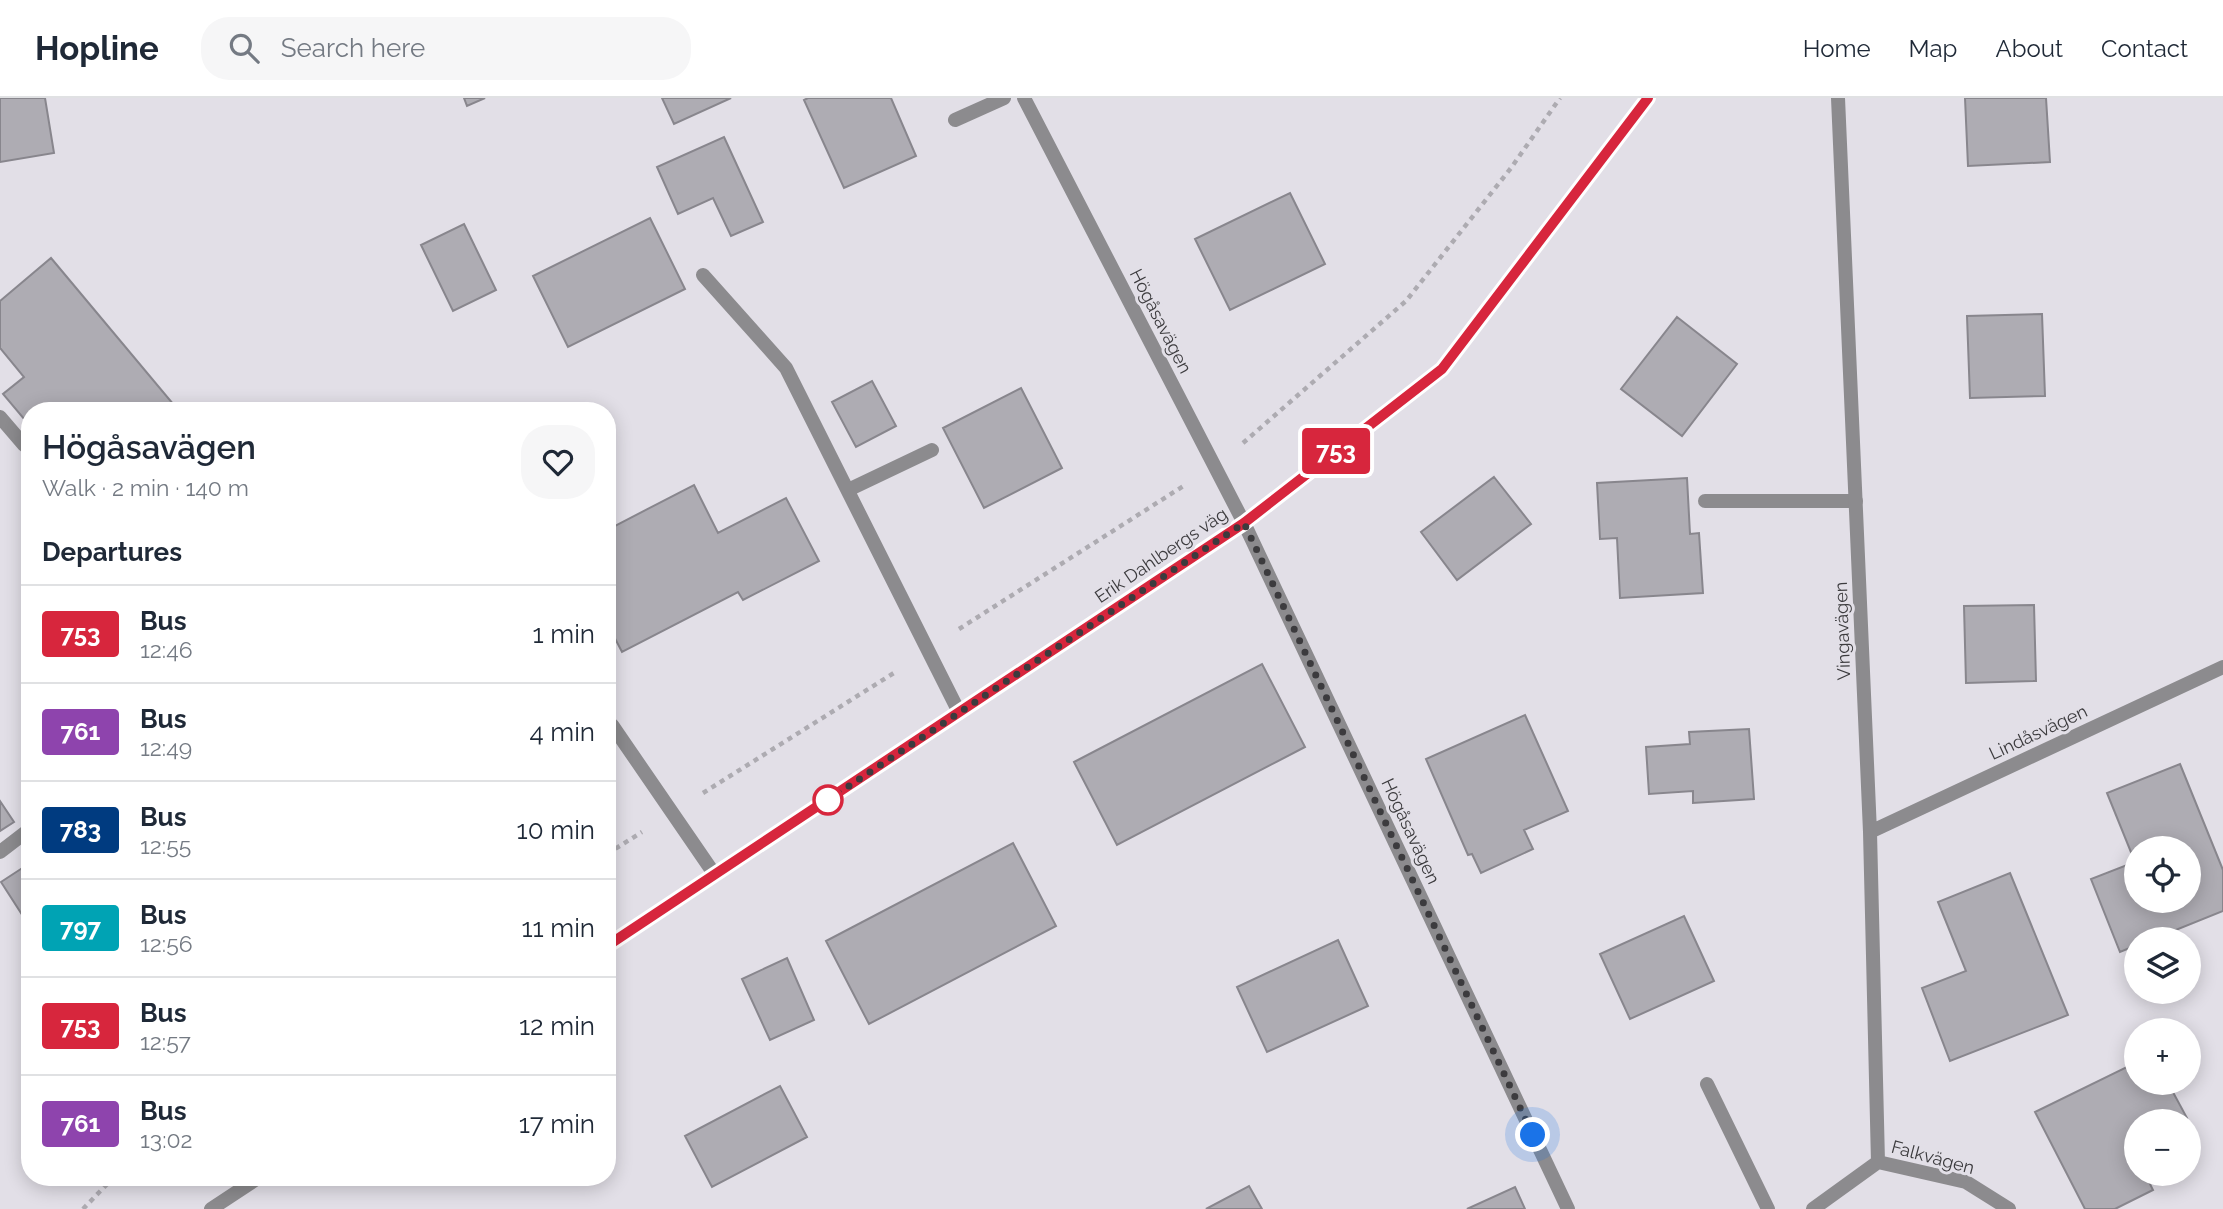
<!DOCTYPE html>
<meta charset="utf-8">
<style>
:root{--surface:#fff;--page:#f6f6f7;--text:#1f2937;--muted:#747a83;--line:#e0e1e3}
body{margin:0;font-family:Raleway,sans-serif;background:var(--page);color:var(--text);height:100vh;display:flex;flex-direction:column;font-size:26px;white-space:nowrap}
*{box-sizing:border-box;margin:0}
p{font-size:23px;color:var(--muted)}
.icon{flex:none;width:38px;height:38px;fill:none;stroke:currentColor;stroke-width:2;stroke-linecap:round;stroke-linejoin:round}
.map{position:relative;flex:1;overflow:hidden}
.side{position:absolute;left:21px;top:304px;width:595px;height:784px;display:flex;flex-direction:column;background:var(--surface);border-radius:28px;box-shadow:0 4px 18px #0003}
.side>*{flex:none}
.badge{padding:0 14px;border-radius:5px;font-size:24px;line-height:46px}
.fabs{position:absolute;left:2124px;top:738px;display:grid;gap:14px}
.fabs a{display:grid;place-items:center;width:77px;height:77px;border-radius:50%;background:var(--surface);box-shadow:0 4px 18px #0003;font-size:35px}
.you{position:absolute;width:35px;height:35px;margin:-18px;border:5px solid #fff;border-radius:50%;background:#1a73e8;box-shadow:0 0 0 10px #1a73e833}
.map>.badge{position:absolute;translate:-50% -50%;box-shadow:0 0 0 4px #fff}
h2{padding:0 21px;font-size:26px;line-height:63px}
.round{display:grid;place-items:center;flex:none;width:74px;height:74px;border-radius:28px;background:var(--page)}
.head{display:flex;align-items:center;justify-content:space-between;height:119px;padding:0 21px}
h1{font-size:33px;font-weight:600;line-height:52px}
ul{padding:0;list-style:none}
li{display:flex;align-items:center;gap:21px;height:98px;padding:0 21px;border-top:2px solid var(--line)}
li div{flex:1}
li b{display:block;font-size:26px}
li em{font-style:normal}
li .badge{min-width:77px;font-weight:700;text-align:center}
header{display:flex;align-items:center;gap:42px;box-sizing:border-box;height:98px;padding:0 35px;background:var(--surface);border-bottom:2px solid var(--line)}
header strong{font-size:33px}
nav{display:flex;gap:38px;margin-inline-start:auto;font-size:24px}
.search{width:490px;height:63px;background:var(--page);display:flex;align-items:center;gap:18px;box-sizing:border-box;padding:0 24px;border-radius:28px;color:var(--muted);font-size:26px}
.map>svg:first-child{display:block}
</style>
<header>
<strong>Hopline</strong>
<div class="search"><svg class="icon" aria-label="search" viewBox="0 0 24 24"><circle cx="10" cy="10" r="6"/><path d="M15 15l6 6"/></svg>Search here</div>
<nav><a>Home</a><a>Map</a><a>About</a><a>Contact</a></nav>
</header>
<div class="map">
<svg width="2223" height="1111" viewBox="0 0 2223 1111">
<rect width="100%" height="100%" fill="#e2dfe7"/>
<path fill="#aeacb3" stroke="#88868d" stroke-width="2" fill-rule="evenodd" d="M 0,0 L 45,0 L 54,55 L 0,64 Z
M 464,0 L 485,0 L 467,8 Z
M 662,0 L 731,0 L 674,26 Z
M 808,0 L 891,0 L 916,58 L 844,90 L 804,2 Z
M 1965,0 L 2046,0 L 2050,64 L 1968,68 Z
M 724,39 L 763,124 L 731,138 L 713,100 L 678,116 L 657,69 Z
M 1290,95 L 1325,166 L 1230,212 L 1195,141 Z
M 650,120 L 685,191 L 568,249 L 533,178 Z
M 464,126 L 496,192 L 453,213 L 421,147 Z
M 51,160 L 179,313 L 30,313 L 30,328 L 3,296 L 24,279 L 0,250 L 0,203 Z
M 2042,216 L 2045,298 L 1970,300 L 1967,218 Z
M 1677,219 L 1737,266 L 1682,338 L 1621,291 Z
M 872,283 L 896,328 L 856,349 L 832,304 Z
M 1021,290 L 1062,370 L 984,410 L 943,330 Z
M 1494,379 L 1531,426 L 1457,482 L 1421,434 Z
M 1687,380 L 1690,436 L 1699,435 L 1703,495 L 1620,500 L 1617,440 L 1600,441 L 1597,385 Z
M 694,387 L 718,435 L 786,400 L 819,463 L 743,502 L 738,494 L 622,554 L 607,525 L 607,432 Z
M 2034,507 L 2036,583 L 1966,585 L 1964,508 Z
M 1262,566 L 1305,649 L 1117,747 L 1074,664 Z
M 1525,617 L 1568,713 L 1524,732 L 1533,751 L 1481,775 L 1472,756 L 1468,757 L 1426,661 Z
M 1749,631 L 1754,701 L 1693,705 L 1693,693 L 1649,696 L 1646,649 L 1690,646 L 1689,634 Z
M 2180,666 L 2223,772 L 2223,813 L 2151,842 L 2137,842 L 2137,847 L 2120,854 L 2091,781 L 2135,764 L 2107,695 ZM 2137,751 L 2189,751 L 2189,803 L 2137,803 Z
M 0,703 L 14,724 L 0,733 Z
M 1013,745 L 1056,828 L 869,926 L 826,843 Z
M 30,765 L 30,829 L 1,784 Z
M 2010,775 L 2068,917 L 1950,963 L 1922,890 L 1966,873 L 1938,804 Z
M 1684,818 L 1714,883 L 1630,921 L 1600,856 Z
M 1338,842 L 1368,908 L 1267,954 L 1237,889 Z
M 787,860 L 814,922 L 770,942 L 742,881 Z
M 2137,964 L 2137,985 L 2168,985 L 2187,1020 L 2180,1024 L 2137,1024 L 2137,1046 L 2131,1049 L 2137,1060 L 2137,1076 L 2145,1076 L 2153,1092 L 2115,1111 L 2085,1111 L 2035,1014 Z
M 780,988 L 807,1039 L 712,1089 L 685,1038 Z
M 1249,1088 L 1262,1111 L 1206,1111 Z
M 1515,1089 L 1525,1111 L 1467,1111 Z"/>
<g fill="none" stroke-linecap="round" stroke-linejoin="round">
<path stroke="#adabb1" stroke-width="4.5" stroke-dasharray="5 5" stroke-linecap="butt" d="M 1243,345 L 1406,203 L 1511,70 L 1560,0
M 959,531 L 1185,387
M 703,695 L 897,573
M 607,756 L 642,734
M 83,1111 L 113,1080"/>
<path stroke="#8c8b8e" stroke-width="14" d="M 955,22 L 1004,0
M 703,177 L 786,270 L 959,614
M 0,319 L 24,347
M 848,392 L 932,352
M 1705,403 L 1856,403
M 607,630 L 612,627 L 715,777
M 0,754 L 30,731
M 1707,986 L 1768,1111"/>
<path stroke="#8c8b8e" stroke-width="14" d="M 1024,0 L 1244,425 L 1568,1111
M 1838,0 L 1870,734 L 1878,1064
M 1870,734 L 2223,569
M 1813,1111 L 1878,1064 L 1966,1084 L 2009,1111"/>
<path stroke="#8c8b8e" stroke-width="14" d="M 607,848 L 1244,425 L 1442,271 L 1648,0
M 211,1111 L 258,1080"/>
</g>
<g fill="none" stroke-linecap="round" stroke-linejoin="round">
<g stroke="#fff" stroke-width="16">
<path id="line" d="M 607,848 L 1244,425 L 1442,271 L 1648,0"/>
</g>
<use href="#line" stroke="#d7263d" stroke-width="10"/>
<path stroke="#3c3b3e" stroke-width="7" stroke-dasharray="0 12.6" d="M 828,702 L 1244,425 L 1533,1037"/>
</g>
<circle fill="#fff" stroke="#d7263d" stroke-width="3.5" cx="828" cy="702" r="14"/>
<g text-anchor="middle" dominant-baseline="central" stroke-width="6" stroke-linejoin="round" paint-order="stroke">
<g font-size="18" fill="#3c3b3e" stroke="#e2dfe7">
<text transform="translate(1161 223) rotate(63)">Högåsavägen</text>
<text transform="translate(1161 457) rotate(-34)">Erik Dahlbergs väg</text>
<text transform="translate(1842 533) rotate(-92)">Vingavägen</text>
<text transform="translate(2038 634) rotate(-25)">Lindåsvägen</text>
<text transform="translate(1411 733) rotate(65)">Högåsavägen</text>
<text transform="translate(1933 1059) rotate(15)">Falkvägen</text>
</g>
</g>
</svg>
<div class="fabs">
<a><svg class="icon" aria-label="locate" viewBox="0 0 24 24"><circle cx="12" cy="12" r="6"/><path d="M12 2v4M12 18v4M2 12h4M18 12h4"/></svg></a>
<a><svg class="icon" aria-label="layers" viewBox="0 0 24 24"><path d="M12 4l9 5-9 5-9-5zM3 14l9 5 9-5"/></svg></a>
<a>+</a>
<a>−</a>
</div>
<div class="you" style="left:1533px;top:1037px"></div>
<b class="badge" style="left:1336px;top:353px;background:#d7263d;color:#fff">753</b>
<section class="side">
<div class="head"><div><h1>Högåsavägen</h1><p>Walk · 2 min · 140 m</p></div><a class="round"><svg class="icon" aria-label="heart" viewBox="0 0 24 24"><path d="M12 20l-8-8c-3-5 5-10 8-4 3-6 11-1 8 4z"/></svg></a></div>
<h2>Departures</h2>
<ul>
<li><span class="badge" style="background:#d7263d;color:#fff">753</span><div><b>Bus</b><p>12:46</p></div><em>1 min</em></li>
<li><span class="badge" style="background:#8e44ad;color:#fff">761</span><div><b>Bus</b><p>12:49</p></div><em>4 min</em></li>
<li><span class="badge" style="background:#003b80;color:#fff">783</span><div><b>Bus</b><p>12:55</p></div><em>10 min</em></li>
<li><span class="badge" style="background:#00a3b4;color:#fff">797</span><div><b>Bus</b><p>12:56</p></div><em>11 min</em></li>
<li><span class="badge" style="background:#d7263d;color:#fff">753</span><div><b>Bus</b><p>12:57</p></div><em>12 min</em></li>
<li><span class="badge" style="background:#8e44ad;color:#fff">761</span><div><b>Bus</b><p>13:02</p></div><em>17 min</em></li>
</ul>
</section>
</div>
